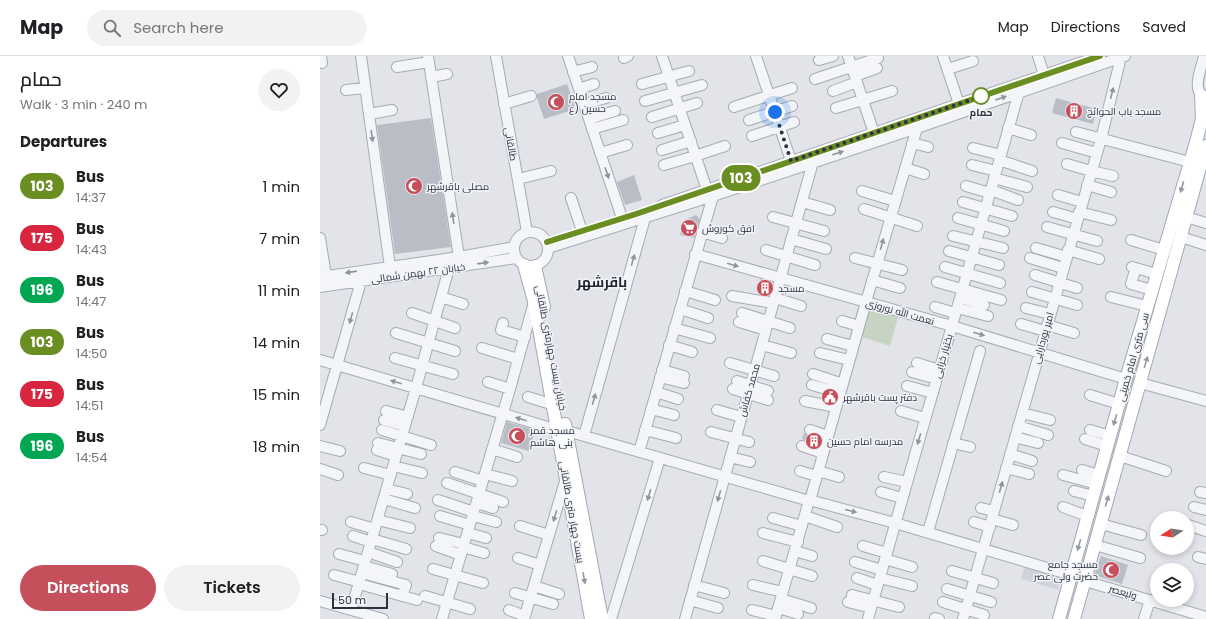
<!DOCTYPE html>
<meta charset="utf-8">
<style>
:root{--surface:#fff;--page:#f2f2f2;--text:#202124;--muted:#757577;--line:#e0e0e0;--accent:#c64f5c}
body{margin:0;font-family:Poppins,Cairo,sans-serif;background:var(--page);color:var(--text);height:100vh;display:flex;flex-direction:column;font-size:15px;white-space:nowrap}
*{box-sizing:border-box;margin:0}
p{font-size:13px;color:var(--muted)}
.icon{flex:none;width:22px;height:22px;fill:none;stroke:currentColor;stroke-width:2;stroke-linecap:round;stroke-linejoin:round}
.map{position:relative;flex:1;overflow:hidden}
.sheet{display:flex;flex-direction:column;background:var(--surface);width:320px}
.sheet>*{flex:none}
.badge{padding:0 8px;border-radius:13px;font-size:14px;line-height:26px}
.needle{width:26px;rotate:258deg}
.tools{position:absolute;left:830px;top:455px;display:grid;gap:8px}
.tools a{display:grid;place-items:center;width:44px;height:44px;border-radius:50%;background:var(--surface);box-shadow:0 2px 6px #0003;font-size:20px}
.scale{position:absolute;left:12px;bottom:10px;width:56px;box-sizing:border-box;padding-left:4px;border:2px solid #2b3240;border-top:0;font-size:11px;line-height:14px;white-space:nowrap;color:#2b3240;-webkit-text-stroke:3px #f1f3f7;paint-order:stroke}
.you{position:absolute;width:20px;height:20px;margin:-10px;border:3px solid #fff;border-radius:50%;background:#1a73e8;box-shadow:0 0 0 6px #1a73e833}
.map>.badge{position:absolute;translate:-50% -50%;box-shadow:0 0 0 2px #fff}
h2{padding:0 20px;font-size:15px;line-height:36px}
.round{display:grid;place-items:center;flex:none;width:42px;height:42px;border-radius:21px;background:var(--page)}
.summary{display:flex;align-items:center;justify-content:space-between;height:68px;padding:0 20px}
h1{font-size:19px;font-weight:600;line-height:30px}
.button{display:flex;gap:8px;margin-top:auto;padding:8px 20px}
.button a{flex:1;height:46px;border-radius:24px;background:var(--accent);color:#fff;font-size:16px;font-weight:600;line-height:46px;text-align:center}
.button a+a{background:var(--page);color:var(--text)}
ul{padding:0;list-style:none}
li{display:flex;align-items:center;gap:12px;height:52px;padding:0 20px}
li div{flex:1}
li b{display:block;font-size:15px}
li em{font-style:normal}
li .badge{min-width:44px;font-weight:700;text-align:center}
header{display:flex;align-items:center;gap:24px;box-sizing:border-box;height:56px;padding:0 20px;background:var(--surface);border-bottom:1px solid var(--line)}
header strong{font-size:19px}
nav{display:flex;gap:22px;margin-inline-start:auto;font-size:14px}
.search{width:280px;height:36px;background:var(--page);display:flex;align-items:center;gap:10px;box-sizing:border-box;padding:0 14px;border-radius:22px;color:var(--muted);font-size:15px}
main{display:flex;flex:1;min-height:0}
.map>svg:first-child{display:block}
</style>
<header>
<strong>Map</strong>
<div class="search"><svg class="icon" aria-label="search" viewBox="0 0 24 24"><circle cx="10" cy="10" r="6"/><path d="M15 15l6 6"/></svg>Search here</div>
<nav><a>Map</a><a>Directions</a><a>Saved</a></nav>
</header>
<main>
<section class="sheet">
<div class="summary"><div><h1>حمام</h1><p>Walk · 3 min · 240 m</p></div><a class="round"><svg class="icon" aria-label="heart" viewBox="0 0 24 24"><path d="M12 20l-8-8c-3-5 5-10 8-4 3-6 11-1 8 4z"/></svg></a></div>
<h2>Departures</h2>
<ul>
<li><span class="badge" style="background:#6b8e23;color:#fff">103</span><div><b>Bus</b><p>14:37</p></div><em>1 min</em></li>
<li><span class="badge" style="background:#d7263d;color:#fff">175</span><div><b>Bus</b><p>14:43</p></div><em>7 min</em></li>
<li><span class="badge" style="background:#00a651;color:#fff">196</span><div><b>Bus</b><p>14:47</p></div><em>11 min</em></li>
<li><span class="badge" style="background:#6b8e23;color:#fff">103</span><div><b>Bus</b><p>14:50</p></div><em>14 min</em></li>
<li><span class="badge" style="background:#d7263d;color:#fff">175</span><div><b>Bus</b><p>14:51</p></div><em>15 min</em></li>
<li><span class="badge" style="background:#00a651;color:#fff">196</span><div><b>Bus</b><p>14:54</p></div><em>18 min</em></li>
</ul>
<div class="button"><a>Directions</a><a>Tickets</a></div>
</section>
<div class="map">
<svg width="886" height="563" viewBox="0 0 886 563">
<rect width="100%" height="100%" fill="#e2e4e9"/>
<path fill="#d0d3db" d="M 705,510 L 741,521 L 738,534 L 701,523 Z"/>
<path fill="#c7d3c3" d="M 547,252 L 578,261 L 570,290 L 539,280 Z"/>
<path fill="#b9bec6" d="M 247,28 L 256,53 L 224,63 L 217,42 L 217,38 Z
M 736,42 L 777,53 L 773,68 L 732,57 Z
M 111,62 L 131,191 L 75,198 L 57,69 Z
M 314,119 L 322,144 L 305,149 L 297,126 Z
M 376,159 L 380,163 L 374,182 L 360,179 L 363,165 Z
M 440,223 L 451,226 L 452,228 L 449,238 L 437,235 Z
M 187,366 L 215,374 L 209,395 L 181,387 Z
M 484,377 L 488,380 L 500,384 L 499,389 L 482,383 Z
M 781,500 L 808,509 L 802,528 L 774,519 Z"/>
<g fill="none" stroke-linecap="round" stroke-linejoin="round">
<g stroke="#a7abb3" stroke-width="12">
<path id="minor" d="M 1,0 L 2,7
M 41,0 L 70,211
M 108,0 L 139,201
M 176,0 L 207,176
M 248,0 L 302,162
M 342,0 L 387,134
M 436,0 L 471,105
M 528,0 L 554,77
M 623,0 L 639,48
M 718,0 L 724,19
M 884,0 C 882,10 873,30 881,39 C 882,40 884,41 886,43
M 304,2 L 308,0
M 499,4 L 513,0
M 77,11 L 109,6
M 628,13 L 653,5
M 253,16 L 272,11
M 535,20 L 557,12
M 111,21 L 127,18
M 495,23 L 558,2
M 322,28 L 369,15
M 259,33 L 274,28
M 26,34 L 45,32
M 513,35 L 537,26
M 325,45 L 382,29
M 184,48 L 211,40
M 264,48 L 286,42
M 414,51 L 472,32
M 516,52 L 572,35
M 49,58 L 72,54
M 332,61 L 377,47
M 269,63 L 295,55
M 429,64 L 472,50
M 688,72 L 711,79
M 272,73 L 303,64
M 756,76 L 870,106
M 338,77 L 365,69
M 432,80 L 474,66
M 592,87 L 608,91
M 742,87 L 777,97
M 653,92 L 681,99
M 342,94 L 371,85
M 280,97 L 307,89
M 679,104 L 712,115
M 747,108 L 771,115 L 793,120
M 344,109 L 375,100 L 405,90
M 652,109 L 676,115
M 585,112 L 604,118
M 674,122 L 707,131
M 198,123 L 231,115
M 767,129 L 791,136
M 646,130 L 670,137
M 671,134 L 698,144
M 542,135 L 575,145
M 738,139 L 762,146
M 251,142 L 262,175
M 482,146 L 510,154
M 643,146 L 692,160
M 342,149 L 780,0
M 544,153 L 597,170
M 733,156 L 758,163
M 759,156 L 791,164
M 453,161 L 504,175
M 866,161 L 886,167
M 638,162 L 684,175
M 727,171 L 777,185
M194 193a17 17 0 1 1 34 0a17 17 0 1 1-34 0Z
M 382,176 L 402,182
M 633,180 L 683,192
M 861,181 L 886,189
M 0,182 L 6,220
M 471,183 L 506,193
M 811,184 L 844,194
M 228,192 L 393,140 L 597,72 L 805,0
M 716,192 L 747,201
M 446,194 L 495,209
M 748,194 L 779,203
M 629,195 L 679,209
M 375,198 L 632,270 L 806,323
M 535,202 L 582,214
M 710,202 L 743,212
M 625,211 L 680,227
M 812,211 L 837,218
M 814,218 L 811,228 L 832,234
M 715,219 L 757,232
M 0,221 L 139,201 L 194,191
M 552,224 L 580,232
M 617,226 L 681,244
M 0,231 L 196,202
M 365,235 L 395,244
M 712,236 L 757,249
M 412,240 L 453,247
M 121,241 L 143,248
M 791,241 L 827,250
M 455,242 L 481,250
M 640,242 L 664,249
M 615,251 L 635,257
M 637,252 L 668,260
M 706,252 L 730,258
M 360,253 L 388,262
M 92,257 L 135,272
M 422,257 L 470,272
M 522,265 L 539,270
M 419,266 L 446,274
M 183,267 L 181,274 L 205,281
M 701,268 L 725,275
M 727,269 L 754,277
M 354,272 L 390,282
M 76,277 L 135,295
M 507,283 L 533,290
M 349,289 L 372,296
M 442,289 L 471,297
M 162,292 L 198,303
M 500,297 L 529,304
M 75,302 L 133,318
M 0,304 L 238,374
M 410,307 L 454,320
M 597,307 L 619,314
M 342,314 L 364,320
M 592,316 L 617,323
M 493,318 L 523,328
M 340,321 L 364,327
M 417,325 L 448,335
M 168,326 L 190,333
M 820,327 L 886,345
M 492,329 L 520,337
M 587,330 L 613,337
M 413,333 L 448,344
M 336,336 L 358,343
M 770,339 L 799,348
M 208,341 L 234,349
M 485,345 L 516,351
M 331,353 L 354,359
M 397,354 L 421,361
M 66,355 L 88,361
M 581,355 L 605,362
M 702,357 L 730,364
M 64,364 L 85,370
M 0,369 L 41,225
M 698,370 L 728,379
M 62,374 L 111,389
M 325,374 L 356,382
M 490,374 L 508,380
M 770,374 L 790,380
M 247,375 L 486,444
M 391,376 L 429,386
M 264,380 L 325,162
M 695,381 L 718,387
M 765,383 L 787,390
M 58,387 L 101,398
M 633,387 L 650,391
M 0,390 L 20,395
M 482,390 L 503,397
M 172,393 L 197,401
M 57,394 L 76,400
M 319,396 L 393,140
M 690,398 L 712,405
M 800,400 L 846,415
M 410,401 L 430,406
M 73,410 L 102,417
M 44,412 L 71,419
M 686,412 L 709,418
M 0,413 L 18,419
M 762,414 L 779,419
M 480,415 L 497,420
M 498,415 L 519,421
M 135,416 L 163,425
M 165,418 L 192,425
M 743,419 L 777,428
M 564,421 L 587,426
M 127,427 L 183,446
M 67,433 L 87,438
M 754,435 L 773,440
M 561,436 L 582,442
M 880,436 L 886,437
M 491,441 L 546,246 L 597,72
M 64,443 L 95,452
M 118,444 L 154,456
M 493,445 L 575,467 L 751,519
M 157,447 L 173,452
M 743,451 L 767,460
M 874,451 L 886,454
M 661,452 L 674,455
M 120,460 L 150,469
M 153,460 L 176,466
M 485,460 L 517,471
M 453,462 L 482,470
M 672,463 L 693,469
M 58,464 L 90,472
M 31,466 L 55,473
M 654,466 L 670,471
M 781,468 L 821,479
M 868,469 L 886,475
M 200,470 L 229,479
M 0,474 L 2,474
M 608,476 L 660,295
M 148,477 L 166,482
M 443,477 L 478,486
M 33,480 L 51,486
M 119,482 L 144,488
M 52,483 L 86,493
M 775,489 L 820,502
M 116,490 L 141,499
M 543,490 L 567,497
M 143,491 L 164,497
M 475,495 L 492,500
M 48,496 L 77,506
M 19,498 L 45,505
M 878,501 L 886,503
M 198,502 L 220,509
M 565,503 L 592,511
M 443,505 L 492,520
M 535,506 L 562,514
M 44,510 L 72,518
M 113,513 L 163,527
M 632,515 L 673,527
M 42,517 L 86,529 L 82,540
M 14,519 L 40,526
M 537,522 L 557,529
M 560,522 L 592,530
M 765,525 L 886,561
M 39,528 L 97,544
M 374,529 L 404,537
M 433,529 L 463,536
M 214,530 L 239,538
M 627,533 L 671,546
M 195,537 L 233,548
M 532,539 L 579,551
M 105,540 L 150,553
M 461,543 L 491,552
M 370,544 L 398,552
M 0,545 L 63,563
M 528,546 L 551,552
M 623,546 L 664,559
M 459,552 L 478,558
M 31,554 L 96,332 L 129,212
M 189,554 L 205,560
M 432,554 L 456,560
M 615,562 L 619,563
M 122,563 L 190,333 L 214,246
M 204,563 L 246,422
M 291,563 L 340,402
M 365,563 L 493,106
M 455,563 L 488,448
M 548,563 L 699,36
M 643,563 L 781,83 L 801,1
M 824,563 L 830,544"/>
</g>
<g stroke="#a2a8b4" stroke-width="14">
<path id="major" d="M 204,209 L 214,245 L 271,563
M 215,210 L 224,251
M 245,368 L 282,563
M 739,563 L 806,323 L 876,86 L 882,63 L 881,39
M 754,563 L 886,90"/>
</g>
<use href="#minor" stroke="#f4f5f8" stroke-width="10"/>
<use href="#major" stroke="#fff" stroke-width="12"/>
</g>
<defs><path id="oneway-solid" d="M-6-.8H1V-3.2L6.5 0L1 3.2V.8H-6Z"/></defs>
<g fill="#90949c">
<use href="#oneway-solid" transform="translate(792 37) rotate(-76)"/>
<use href="#oneway-solid" transform="translate(681 42) rotate(-19)"/>
<use href="#oneway-solid" transform="translate(52 80) rotate(82)"/>
<use href="#oneway-solid" transform="translate(518 97) rotate(-18)"/>
<use href="#oneway-solid" transform="translate(287 117) rotate(71)"/>
<use href="#oneway-solid" transform="translate(133 162) rotate(-99)"/>
<use href="#oneway-solid" transform="translate(562 188) rotate(-74)"/>
<use href="#oneway-solid" transform="translate(313 204) rotate(-74)"/>
<use href="#oneway-solid" transform="translate(163 207) rotate(-8)"/>
<use href="#oneway-solid" transform="translate(413 209) rotate(16)"/>
<use href="#oneway-solid" transform="translate(31 216) rotate(172)"/>
<use href="#oneway-solid" transform="translate(31 262) rotate(106)"/>
<use href="#oneway-solid" transform="translate(659 278) rotate(16)"/>
<use href="#oneway-solid" transform="translate(76 326) rotate(-164)"/>
<use href="#oneway-solid" transform="translate(274 343) rotate(-74)"/>
<use href="#oneway-solid" transform="translate(201 363) rotate(-164)"/>
<use href="#oneway-solid" transform="translate(599 383) rotate(106)"/>
<use href="#oneway-solid" transform="translate(681 431) rotate(-74)"/>
<use href="#oneway-solid" transform="translate(329 439) rotate(107)"/>
<use href="#oneway-solid" transform="translate(399 440) rotate(106)"/>
<use href="#oneway-solid" transform="translate(531 455) rotate(14)"/>
<use href="#oneway-solid" transform="translate(235 460) rotate(107)"/>
</g>
<g fill="#9598a0">
<use href="#oneway-solid" transform="translate(862 131) rotate(106)"/>
<use href="#oneway-solid" transform="translate(826 306) rotate(-74)"/>
<use href="#oneway-solid" transform="translate(795 364) rotate(106)"/>
<use href="#oneway-solid" transform="translate(787 445) rotate(-74)"/>
<use href="#oneway-solid" transform="translate(759 489) rotate(106)"/>
<use href="#oneway-solid" transform="translate(264 522) rotate(80)"/>
</g>
<g fill="none" stroke-linecap="round" stroke-linejoin="round">
<g stroke="#fff" stroke-width="9">
<path id="line" d="M 227,186 L 316,158 L 780,0"/>
</g>
<use href="#line" stroke="#6b8e23" stroke-width="6"/>
<path stroke="#2b3240" stroke-width="4" stroke-dasharray="0 7.2" d="M 455,56 L 471,105 L 668,38 L 661,40"/>
</g>
<defs>
<g id="mosque-disc" transform="scale(0.9)"><circle r="9.5" fill="#c64f5c" stroke="#f1f3f7"/><path d="M3.5-4.9A6 6 0 1 0 3.5 4.9A5 5 0 1 1 3.5-4.9Z" fill="#fff"/></g>
<g id="building-disc" transform="scale(0.9)"><circle r="9.5" fill="#c64f5c" stroke="#f1f3f7"/><path d="M-4-6H4V6H1V3H-1V6H-4ZM-2.5-4.3h1.7v1.8h-1.7ZM.8-4.3h1.7v1.8H.8ZM-2.5-1h1.7V.8h-1.7ZM.8-1h1.7V.8H.8Z" fill="#fff"/></g>
<g id="supermarket-disc" transform="scale(0.9)"><circle r="9.5" fill="#c64f5c" stroke="#f1f3f7"/><path d="M-6-5.5h2.5l.6 2H6L4.5 2H-2.5L-4.4-4H-6ZM-1.5 3.2a1.3 1.3 0 1 0 .1 0ZM3 3.2a1.3 1.3 0 1 0 .1 0Z" fill="#fff"/></g>
<g id="civic-disc" transform="scale(0.9)"><circle r="9.5" fill="#c64f5c" stroke="#f1f3f7"/><path d="M-.6-6.5H3V-4.5H.6V-3L4-1V1h2V6H-6V1h2V-1L-.6-3ZM-1.2 2.5V6h2.4V2.5Z" fill="#fff"/></g>
</defs>
<g fill-rule="evenodd">
<use href="#mosque-disc" x="236" y="46"/>
<use href="#building-disc" x="754" y="55"/>
<use href="#mosque-disc" x="94" y="130"/>
<use href="#supermarket-disc" x="369" y="172"/>
<use href="#building-disc" x="445" y="232"/>
<use href="#civic-disc" x="510" y="341"/>
<use href="#mosque-disc" x="197" y="380"/>
<use href="#building-disc" x="494" y="385"/>
<use href="#mosque-disc" x="791" y="514"/>
</g>
<circle fill="#fff" stroke="#6b8e23" stroke-width="2" cx="661" cy="40" r="8"/>
<g text-anchor="middle" dominant-baseline="central" stroke-width="3" stroke-linejoin="round" paint-order="stroke">
<g font-size="10" fill="#2b3240" stroke="#f1f3f7" text-anchor="start">
<text x="249" y="40">مسجد امام<tspan x="249" dy="12">حسین (ع</tspan></text>
<text x="767" y="55">مسجد باب الحوائج</text>
<text x="107" y="130">مصلی باقرشهر</text>
<text x="382" y="172">افق کوروش</text>
<text x="458" y="232">مسجد</text>
<text x="523" y="341">دفتر پست باقرشهر</text>
<text x="210" y="374">مسجد قمر<tspan x="210" dy="12">بنی هاشم</tspan></text>
<text x="507" y="385">مدرسه امام حسین</text>
<text x="778" y="508" text-anchor="end">مسجد جامع<tspan x="778" dy="12">حضرت ولی عصر</tspan></text>
</g>
<g font-size="10" font-weight="bold" fill="#2b3240" stroke="#f1f3f7">
<text x="661" y="56">حمام</text>
</g>
<g font-size="10" fill="#2b3240" stroke="#f1f3f7">
<text transform="translate(191 88) rotate(80)">طالقانی</text>
<text transform="translate(98 217) rotate(-8)">خیابان ۲۲ بهمن شمالی</text>
<text transform="translate(580 256) rotate(16)">نعمت الله نوروزی</text>
<text transform="translate(723 282) rotate(-74)">امیر پوردارایی</text>
<text transform="translate(231 292) rotate(79)">خیابان بیست چهارمتری طالقانی</text>
<text transform="translate(623 300) rotate(-74)">بختیار خزایی</text>
<text transform="translate(813 301) rotate(-74)">سی متری امام خمینی</text>
<text transform="translate(429 334) rotate(-74)">محمد کفاش</text>
<text transform="translate(252 456) rotate(80)">بیست چهار متری طالقانی</text>
<text transform="translate(803 536) rotate(17)">وليعصر</text>
</g>
<g font-size="14" font-weight="bold" fill="#1d2331" stroke="#f1f3f7">
<text x="282" y="226">باقرشهر</text>
</g>
</g>
</svg>
<div class="tools">
<a><svg class="needle" viewBox="-14 -14 28 28"><path d="M0-13l5 13h-10z" fill="#e53935"/><path d="M0 13l5-13h-10z" fill="#757577"/></svg></a>
<a><svg class="icon" aria-label="layers" viewBox="0 0 24 24"><path d="M12 4l9 5-9 5-9-5zM3 14l9 5 9-5"/></svg></a>
</div>
<div class="scale">50 m</div>
<div class="you" style="left:455px;top:56px"></div>
<b class="badge" style="left:421px;top:122px;background:#6b8e23;color:#fff">103</b>
</div>
</main>
